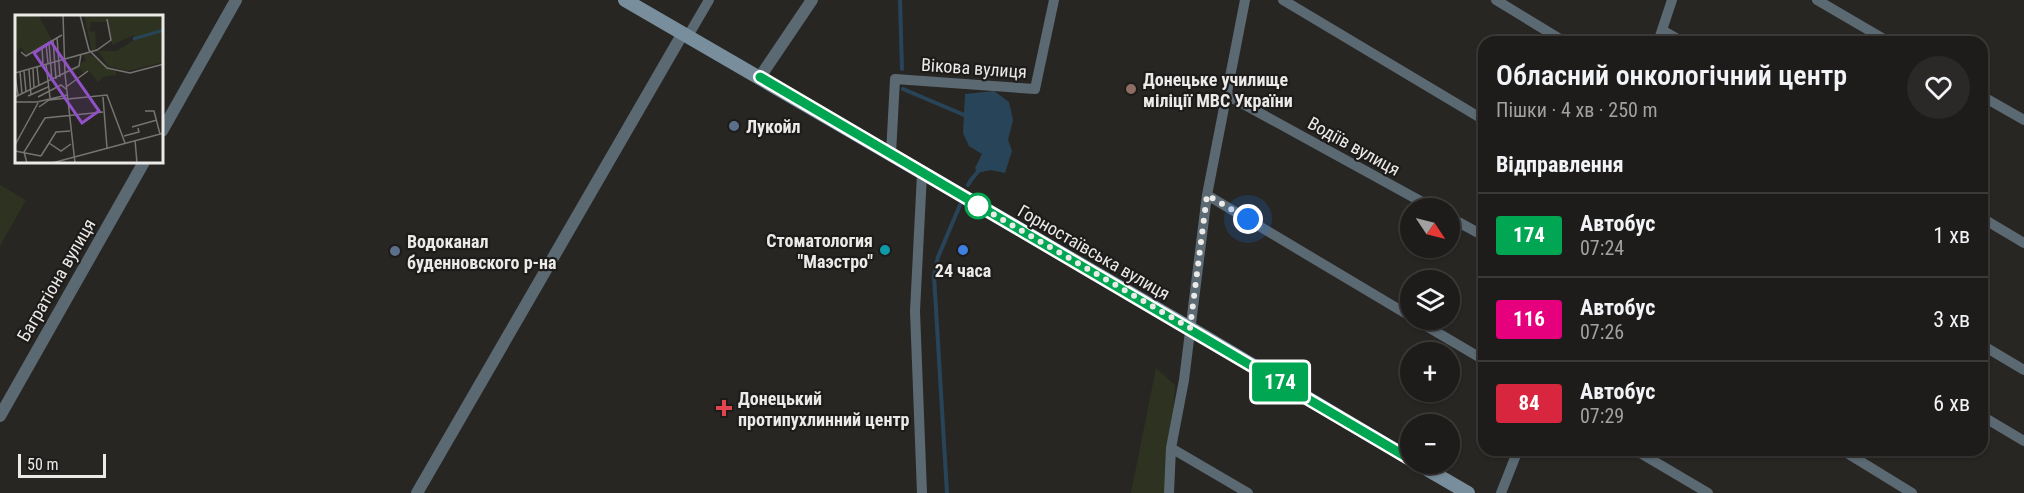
<!DOCTYPE html>
<html lang="uk">
<meta charset="utf-8">
<style>
:root{--surface:#1e1c1a;--page:#2b2927;--text:#f1f3f6;--muted:#a1a1a2;--line:#3c3a39}
body{margin:0;font-family:"Roboto Condensed",sans-serif;background:var(--page);color:var(--text);height:100vh;display:flex;flex-direction:column;font-size:22px;white-space:nowrap}
*{box-sizing:border-box;margin:0}
p{font-size:20px;color:var(--muted)}
.icon{flex:none;width:33px;height:33px;fill:none;stroke:currentColor;stroke-width:2;stroke-linecap:round;stroke-linejoin:round}
.map{position:relative;flex:1;overflow:hidden}
.panel{position:absolute;left:1478px;top:36px;width:510px;height:420px;display:flex;flex-direction:column;background:var(--surface);border-radius:18px;box-shadow:0 2px 4px #0004,0 0 0 2px var(--line)}
.panel>*{flex:none}
.badge{padding:0 12px;border-radius:4px;font-size:21px;line-height:39px}
.needle{width:39px;rotate:125deg}
.tools{position:absolute;left:1400px;top:198px;display:grid;gap:12px}
.tools a{display:grid;place-items:center;width:60px;height:60px;border-radius:50%;background:var(--surface);box-shadow:0 2px 4px #0004,0 0 0 2px var(--line);font-size:30px}
.scale{position:absolute;left:18px;bottom:15px;width:88px;box-sizing:border-box;padding-left:6px;border:3px solid #eceae9;border-top:0;font-size:16px;line-height:21px;white-space:nowrap;color:#eceae9;-webkit-text-stroke:4px #1e1c1a;paint-order:stroke}
.you{position:absolute;width:30px;height:30px;margin:-15px;border:4px solid #fff;border-radius:50%;background:#1a73e8;box-shadow:0 0 0 9px #1a73e833}
.map>.badge{position:absolute;translate:-50% -50%;box-shadow:0 0 0 3px #fff}
h2{padding:0 18px;font-size:22px;line-height:54px}
.round{display:grid;place-items:center;flex:none;width:63px;height:63px;border-radius:32px;background:var(--page)}
.headline{display:flex;align-items:center;justify-content:space-between;height:102px;padding:0 18px}
h1{font-size:28px;font-weight:600;line-height:45px}
ul{padding:0;list-style:none}
li{display:flex;align-items:center;gap:18px;height:84px;padding:0 18px;border-top:2px solid var(--line)}
li div{flex:1}
li b{display:block;font-size:22px}
li em{font-style:normal}
li .badge{min-width:66px;font-weight:700;text-align:center}
.map>svg:first-child{display:block}
</style>
<div class="map">
<svg width="2024" height="493" viewBox="0 0 2024 493">
<rect width="100%" height="100%" fill="#282623"/>
<path fill="#2d3320" d="M 0,185 L 26,200 L 0,246 Z
M 1156,368 L 1175,385 L 1168,493 L 1131,493 Z"/>
<path fill="#284459" d="M 994,91 L 1009,102 L 1013,120 L 1008,140 L 1012,151 L 1005,173 L 991,170 L 977,173 L 975,168 L 982,154 L 969,146 L 963,133 L 965,94 Z"/>
<g fill="none" stroke-linecap="round" stroke-linejoin="round">
<path stroke="#284459" stroke-width="4" d="M 900,0 L 902,69
M 903,89 L 969,117
M 968,185 L 971,180 L 980,169
M 947,493 L 934,276 L 938,257 L 960,205"/>
<path stroke="#5b6972" stroke-width="10" d="M 1283,0 L 1484,120
M 1496,0 L 1565,42
M 1817,0 L 1889,42
M 1662,30 L 1683,42
M 688,36 L 709,0
M 1658,42 L 1672,0
M 1227,95 L 1433,208
M 1982,96 L 2024,120
M 891,154 L 895,79 L 1035,89 L 1054,0
M 1207,195 L 1410,316
M 1449,217 L 1484,236
M 1982,218 L 2024,243
M 1416,320 L 1484,360
M 1982,345 L 2024,370
M 1982,416 L 2024,441
M 1171,448 L 1248,493
M 1635,450 L 1708,493
M 1842,450 L 1912,493
M 922,493 L 915,311 L 922,174
M 1169,493 L 1171,448 L 1184,380 L 1207,195 L 1245,0
M 1501,493 L 1518,450"/>
<path stroke="#5b6972" stroke-width="12" d="M 760,77 L 812,0
M 162,131 L 236,0
M 0,416 L 144,162
M 417,493 L 683,33"/>
<path stroke="#788e9d" stroke-width="14" d="M 625,0 L 1190,328 L 1410,459
M 1418,464 L 1468,493"/>
</g>
<g fill="none" stroke-linecap="round" stroke-linejoin="round">
<g stroke="#fff" stroke-width="14">
<path id="line" d="M 760,77 L 1410,459"/>
</g>
<use href="#line" stroke="#00a651" stroke-width="9"/>
<path stroke="#eceae9" stroke-width="6" stroke-dasharray="0 10.8" d="M 978,206 L 972,202 L 1190,328 L 1207,195 L 1248,219"/>
</g>
<circle fill="#8d6e63" stroke="#1e1c1a" stroke-width="2" cx="1131" cy="89" r="6"/>
<g fill="#5c6f8a" stroke="#1e1c1a" stroke-width="2">
<circle cx="734" cy="126" r="6"/>
<circle cx="395" cy="251" r="6"/>
</g>
<circle fill="#fff" stroke="#00a651" stroke-width="3" cx="978" cy="206" r="12"/>
<circle fill="#0f9aa8" stroke="#1e1c1a" stroke-width="2" cx="885" cy="250" r="6"/>
<circle fill="#3f7fe0" stroke="#1e1c1a" stroke-width="2" cx="963" cy="250" r="6"/>
<path fill="#e0444e" stroke="#1e1c1a" stroke-width="2" d="M721 399h6v6h6v6h-6v6h-6v-6h-6v-6h6z"/>
<g text-anchor="middle" dominant-baseline="central" stroke-width="4.5" stroke-linejoin="round" paint-order="stroke">
<g font-size="18" fill="#eceae9" stroke="#1e1c1a">
<text transform="translate(974 68) rotate(4)">Вікова вулиця</text>
<text transform="translate(1354 146) rotate(29)">Водіїв вулиця</text>
<text transform="translate(1094 252) rotate(30)">Горностаївська вулиця</text>
<text transform="translate(56 280) rotate(-60)">Багратіона вулиця</text>
</g>
<g font-size="18" font-weight="bold" fill="#eceae9" stroke="#1e1c1a" text-anchor="start">
<text x="1143" y="79">Донецьке училище<tspan x="1143" dy="21">міліції МВС України</tspan></text>
<text x="746" y="126">Лукойл</text>
<text x="873" y="240" text-anchor="end">Стоматология<tspan x="873" dy="21">"Маэстро"</tspan></text>
<text x="407" y="241">Водоканал<tspan x="407" dy="21">буденновского р-на</tspan></text>
<text x="963" y="270" text-anchor="middle">24 часа</text>
<text x="738" y="398">Донецький<tspan x="738" dy="21">протипухлинний центр</tspan></text>
</g>
</g>
<g transform="translate(15 15)">
<rect width="148" height="148" fill="#282623"/>
<path d="M 0,0 L 23,0 L 37,25 L 11,40 L 6,32 L 0,39 ZM 69,0 L 148,0 L 148,47 L 113,56 L 93,51 L 83,36 L 102,36 L 119,25 L 119,20 L 97,30 L 93,7 L 76,7 L 74,17 L 80,16 L 81,34 L 77,36 ZM 73,38 L 101,57 L 101,60 L 88,62 L 83,67 L 73,55 L 69,58 L 65,54 L 52,59 L 71,45 L 68,39 Z" fill="#2d3320"/>
<path fill="none" stroke="#284459" stroke-width="3" d="M 118,24 L 149,15"/>
<path fill="none" stroke="#767472" stroke-width="1.5" d="M 48,0 L 50,59 L 60,148M 65,0 L 74,35 L 92,53 L 115,58 L 149,49M 42,22 L 45,62M 38,25 L 41,64M 34,28 L 37,66M 31,29 L 33,48M 27,32 L 28,50M 6,37 L 11,41 L 47,20M 31,49 L 35,83M 22,52 L 24,71M 18,54 L 19,73M 14,55 L 16,80M 9,56 L 11,77M 5,57 L 7,79M 0,58 L 82,35 L 96,25 L 92,4M 0,60 L 3,80M 51,72 L 73,56M 13,81 L 33,72M 0,82 L 64,51 L 66,39M 23,82 L 46,70 L 51,74M 88,82 L 92,133M 53,84 L 92,80 L 110,128M 0,87 L 22,87 L 52,80M 24,92 L 34,85 L 52,83M 130,96 L 139,96 L 145,119M 117,112 L 142,105M 109,121 L 124,117 L 123,113M 120,125 L 122,148M 34,128 L 46,136 L 56,129M 0,130 L 23,88M 0,136 L 26,141M 26,141 L 41,117 L 55,116M 12,148 L 9,137 L 30,103 L 88,97M 37,148 L 149,118"/>
<path fill="#9252c7" fill-opacity="0.15" stroke="#9252c7" stroke-width="3" d="M 36,27 L 84,96 L 67,108 L 19,38 Z"/>
<rect width="148" height="148" fill="none" stroke="#eceae9" stroke-width="3"/>
</g>
</svg>
<div class="tools">
<a><svg class="needle" viewBox="-14 -14 28 28"><path d="M0-13l5 13h-10z" fill="#e53935"/><path d="M0 13l5-13h-10z" fill="#a1a1a2"/></svg></a>
<a><svg class="icon" aria-label="layers" viewBox="0 0 24 24"><path d="M12 4l9 5-9 5-9-5zM3 14l9 5 9-5"/></svg></a>
<a>+</a>
<a>−</a>
</div>
<div class="scale">50 m</div>
<div class="you" style="left:1248px;top:219px"></div>
<b class="badge" style="left:1280px;top:382px;background:#00a651;color:#fff">174</b>
<section class="panel">
<div class="headline"><div><h1>Обласний онкологічний центр</h1><p>Пішки · 4 хв · 250 m</p></div><a class="round"><svg class="icon" aria-label="heart" viewBox="0 0 24 24"><path d="M12 20l-8-8c-3-5 5-10 8-4 3-6 11-1 8 4z"/></svg></a></div>
<h2>Відправлення</h2>
<ul>
<li><span class="badge" style="background:#00a651;color:#fff">174</span><div><b>Автобус</b><p>07:24</p></div><em>1 хв</em></li>
<li><span class="badge" style="background:#e6007e;color:#fff">116</span><div><b>Автобус</b><p>07:26</p></div><em>3 хв</em></li>
<li><span class="badge" style="background:#d7263d;color:#fff">84</span><div><b>Автобус</b><p>07:29</p></div><em>6 хв</em></li>
</ul>
</section>
</div>
